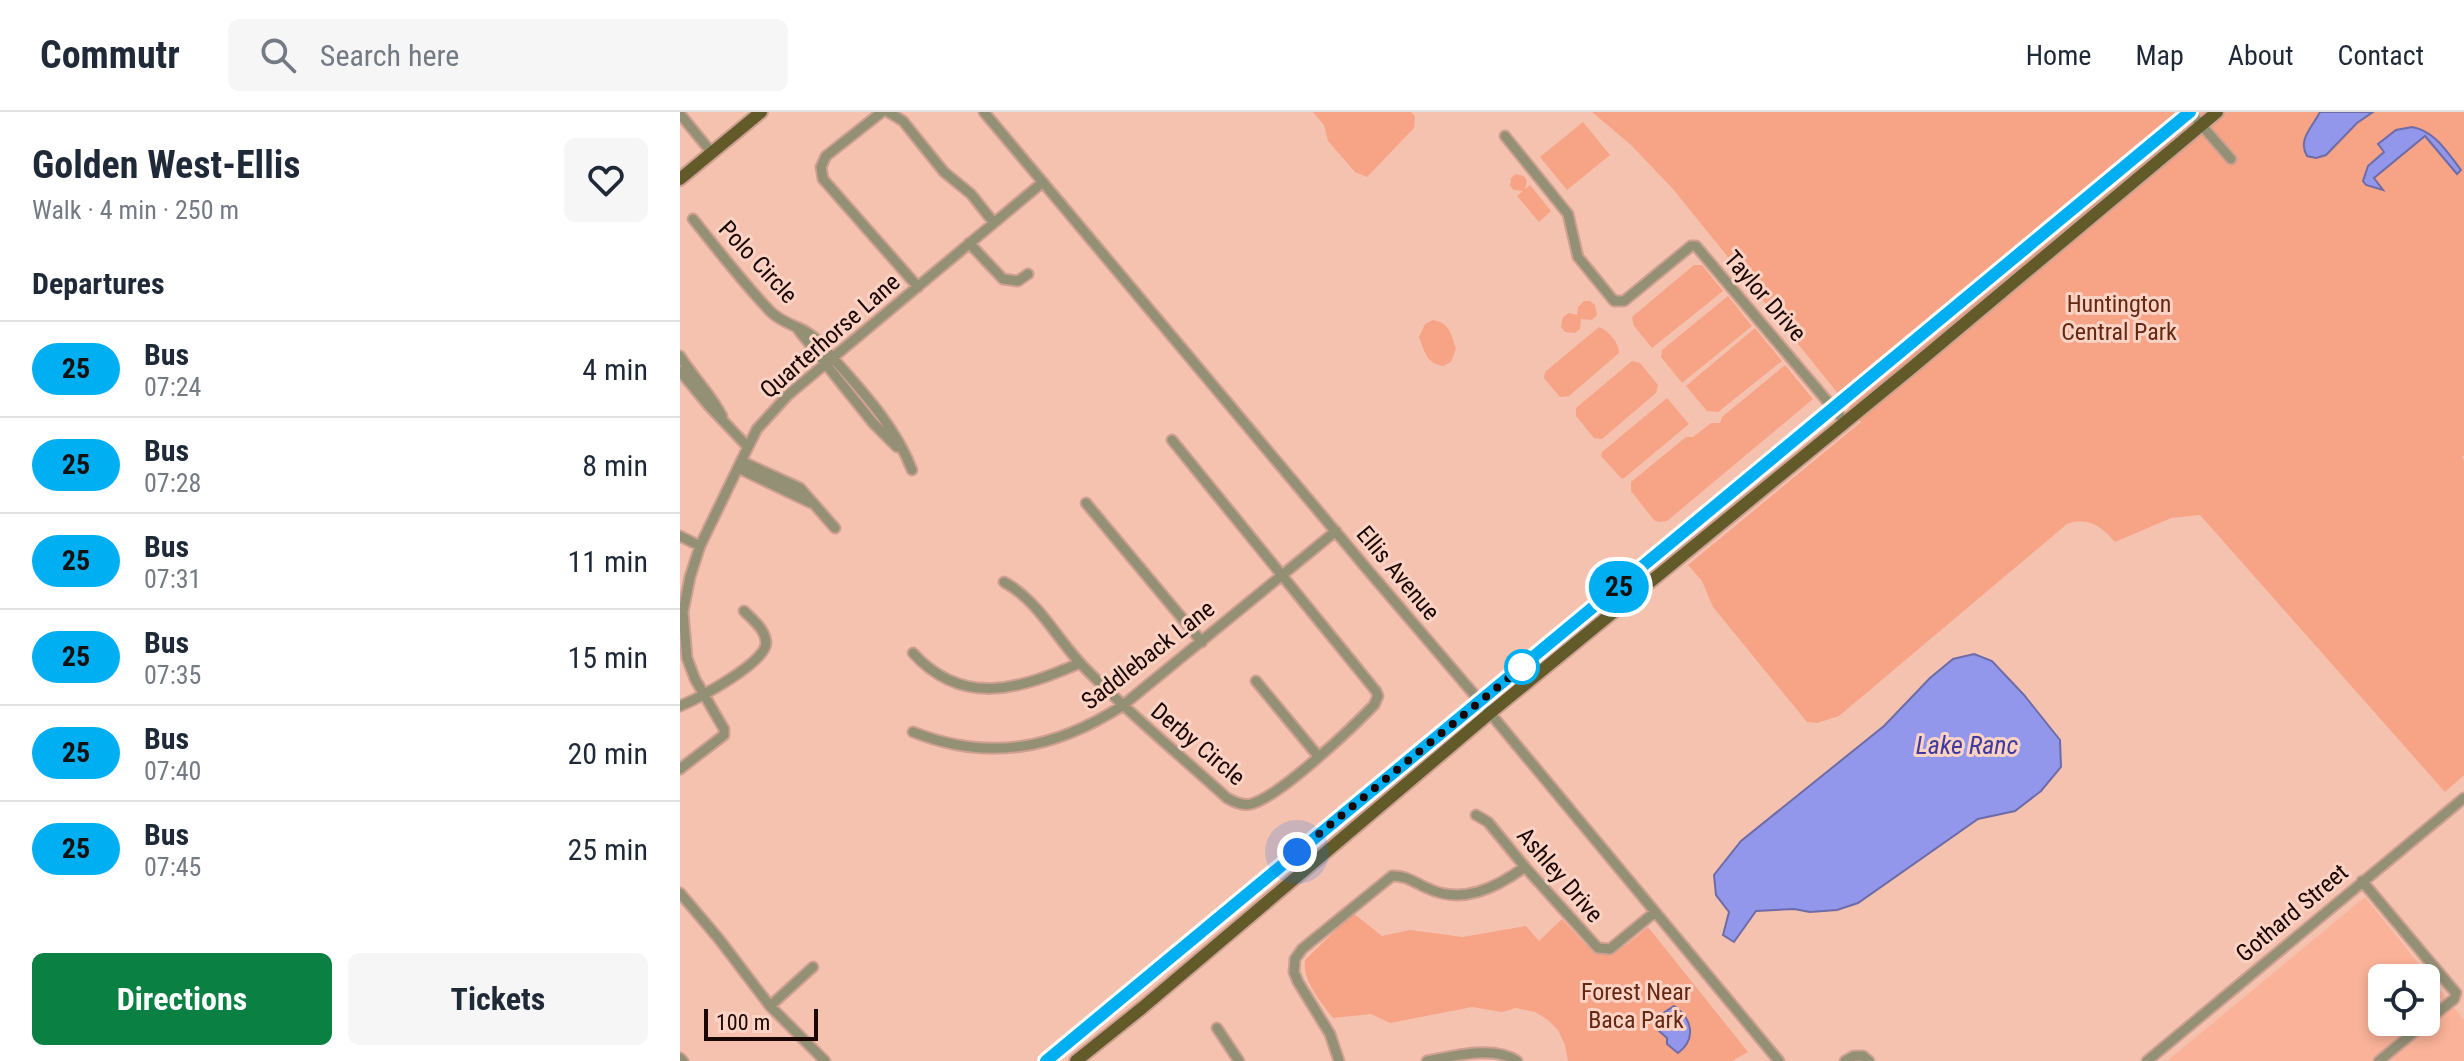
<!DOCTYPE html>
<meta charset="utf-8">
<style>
:root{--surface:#fff;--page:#f6f6f7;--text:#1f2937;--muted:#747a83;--line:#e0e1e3;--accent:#0b8043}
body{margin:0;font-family:"Roboto Condensed",sans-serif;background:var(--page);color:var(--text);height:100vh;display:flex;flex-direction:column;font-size:30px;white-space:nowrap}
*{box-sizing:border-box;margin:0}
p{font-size:26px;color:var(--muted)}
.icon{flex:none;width:44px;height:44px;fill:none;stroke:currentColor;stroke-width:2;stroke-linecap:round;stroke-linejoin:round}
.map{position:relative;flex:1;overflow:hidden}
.sheet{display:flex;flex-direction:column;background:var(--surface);width:680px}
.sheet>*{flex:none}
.badge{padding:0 16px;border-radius:26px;font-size:28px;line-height:52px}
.buttons{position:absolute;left:1688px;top:852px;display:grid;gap:16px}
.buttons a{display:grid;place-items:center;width:72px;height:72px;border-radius:12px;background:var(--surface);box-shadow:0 4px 12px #0003;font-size:40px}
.scale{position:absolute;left:24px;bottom:20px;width:114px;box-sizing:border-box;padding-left:8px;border:4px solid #1a0602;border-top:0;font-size:22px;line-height:28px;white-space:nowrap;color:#1a0602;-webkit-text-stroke:6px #fbd3c5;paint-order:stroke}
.you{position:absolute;width:40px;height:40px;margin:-20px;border:6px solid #fff;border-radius:50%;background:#1a73e8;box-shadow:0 0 0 12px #1a73e833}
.map>.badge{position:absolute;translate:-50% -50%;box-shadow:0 0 0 4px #fff}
h2{padding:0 32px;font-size:30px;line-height:72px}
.round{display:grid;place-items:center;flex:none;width:84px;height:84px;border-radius:12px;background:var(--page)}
.summary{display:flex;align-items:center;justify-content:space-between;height:136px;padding:0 32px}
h1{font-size:38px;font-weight:700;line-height:60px}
.action{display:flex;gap:16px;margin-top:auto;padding:16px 32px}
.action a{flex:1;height:92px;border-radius:12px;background:var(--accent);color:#fff;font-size:32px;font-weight:700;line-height:92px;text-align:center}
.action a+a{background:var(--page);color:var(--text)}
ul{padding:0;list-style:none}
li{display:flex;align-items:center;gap:24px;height:96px;padding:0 32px;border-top:2px solid var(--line)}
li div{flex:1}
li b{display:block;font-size:30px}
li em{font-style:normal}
li .badge{min-width:88px;font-weight:700;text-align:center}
header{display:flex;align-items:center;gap:48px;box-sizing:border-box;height:112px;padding:0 40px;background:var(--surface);border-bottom:2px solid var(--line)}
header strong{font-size:38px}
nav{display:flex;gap:44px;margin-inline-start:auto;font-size:28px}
.search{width:560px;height:72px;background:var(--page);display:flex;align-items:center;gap:20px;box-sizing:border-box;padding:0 28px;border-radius:12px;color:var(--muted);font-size:30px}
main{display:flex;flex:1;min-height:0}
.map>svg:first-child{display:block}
</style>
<header>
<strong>Commutr</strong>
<div class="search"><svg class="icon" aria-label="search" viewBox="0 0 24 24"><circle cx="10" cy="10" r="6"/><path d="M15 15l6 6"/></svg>Search here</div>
<nav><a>Home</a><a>Map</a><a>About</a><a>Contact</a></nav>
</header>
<main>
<section class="sheet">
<div class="summary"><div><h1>Golden West-Ellis</h1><p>Walk · 4 min · 250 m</p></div><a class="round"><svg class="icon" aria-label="heart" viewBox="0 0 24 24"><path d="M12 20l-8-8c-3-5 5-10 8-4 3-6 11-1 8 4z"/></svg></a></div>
<h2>Departures</h2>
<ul>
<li><span class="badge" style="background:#00aff2;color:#111">25</span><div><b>Bus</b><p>07:24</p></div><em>4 min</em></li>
<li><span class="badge" style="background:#00aff2;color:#111">25</span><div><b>Bus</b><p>07:28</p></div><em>8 min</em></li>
<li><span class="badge" style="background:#00aff2;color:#111">25</span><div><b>Bus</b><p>07:31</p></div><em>11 min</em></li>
<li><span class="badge" style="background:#00aff2;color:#111">25</span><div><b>Bus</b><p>07:35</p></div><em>15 min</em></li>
<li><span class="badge" style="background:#00aff2;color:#111">25</span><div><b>Bus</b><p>07:40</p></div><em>20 min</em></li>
<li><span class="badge" style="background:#00aff2;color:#111">25</span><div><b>Bus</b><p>07:45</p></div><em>25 min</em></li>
</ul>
<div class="action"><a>Directions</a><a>Tickets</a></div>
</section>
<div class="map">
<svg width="1784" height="949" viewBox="0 0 1784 949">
<rect width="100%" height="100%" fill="#f6c2b0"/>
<path fill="#fab299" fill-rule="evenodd" d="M 1685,785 L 1784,908 L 1784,949 L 1487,949 ZM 1702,866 L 1746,866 L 1746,910 L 1702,910 Z"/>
<path fill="#f6a386" d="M 633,0 L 731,0 L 735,4 L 734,16 L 687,65 L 675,60 L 648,29 L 644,13 Z
M 912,0 L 1784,0 L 1784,343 L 1782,345 L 1784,348 L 1784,663 L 1765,680 L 1520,403 L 1491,406 L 1435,430 C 1422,415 1408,404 1387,412 L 1159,604 L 1137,611 L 1127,610 L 1033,495 L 1022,469 L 1008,453 L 1181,310 L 993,77 L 951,33 Z
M 903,10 L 930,43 L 887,78 L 860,45 Z
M 836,62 L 844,64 L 847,69 L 845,77 L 850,73 L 871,99 L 859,110 L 837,84 L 843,79 L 834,78 L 830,74 L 831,66 Z
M 1014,153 L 1022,153 L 1043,179 L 972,236 L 954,214 L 952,205 Z
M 1048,184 L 1072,214 L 1002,271 L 981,245 L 982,238 Z
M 904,189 L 910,189 L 915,193 L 917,203 L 912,208 L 901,207 L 900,217 L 895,221 L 885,220 L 881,215 L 883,205 L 889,201 L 897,203 L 898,195 Z
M 753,208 C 770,211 771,222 776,237 L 771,250 L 763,254 C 746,251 745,240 739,225 L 745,212 Z
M 919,215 C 928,218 940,232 939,241 L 889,284 L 880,285 L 864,266 L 865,260 Z
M 1075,216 L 1102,249 L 1038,300 L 1027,299 L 1006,274 Z
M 952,249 L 960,251 L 978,273 L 976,281 L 922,327 L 914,326 L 896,304 L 896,296 Z
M 1105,253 L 1133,287 L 987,409 L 978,410 L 974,408 L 951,379 L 951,370 L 1006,325 L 1013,325 L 1031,311 L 1040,311 L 1042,305 Z
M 987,286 L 1009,312 L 943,367 L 940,365 L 921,344 L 922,340 Z
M 673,801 L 702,824 L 730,818 L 783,825 L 846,814 L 859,829 L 882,807 C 923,851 920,855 968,815 L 1068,940 L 1052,949 L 888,949 L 885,933 L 878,918 L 868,908 L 855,900 L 836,896 L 822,900 L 792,895 L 710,911 L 691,902 L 653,906 C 641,890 622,869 625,848 Z"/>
<path fill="#9297ec" stroke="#6e6ca6" stroke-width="2" d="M 1640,0 L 1693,0 L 1677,11 L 1646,43 L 1636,46 L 1627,44 C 1617,28 1633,14 1640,0 Z
M 1732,15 C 1755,19 1767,40 1781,58 L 1777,62 L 1745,24 L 1694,66 L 1703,78 L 1686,73 L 1683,69 L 1688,54 L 1704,40 L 1698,32 L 1716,18 Z
M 1294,542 L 1312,549 L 1344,583 L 1380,628 L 1381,655 L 1361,679 L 1335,699 L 1298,707 L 1178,791 L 1157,798 L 1130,800 L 1114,797 L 1076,799 L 1054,830 L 1043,823 L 1049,800 L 1036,783 L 1034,763 L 1061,729 L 1204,614 L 1250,566 L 1273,547 Z
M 994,894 C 1012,906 1017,927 998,941 L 987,932 L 987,926 L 979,919 L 977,912 L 982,902 Z"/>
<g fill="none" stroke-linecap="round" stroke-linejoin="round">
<g stroke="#cea091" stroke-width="13">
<path id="minor" d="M 202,0 L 146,44 L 141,55 L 143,67 L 238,175
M 208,0 L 223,9 L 264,60 L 291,82 L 314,111
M 304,0 L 687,457 L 810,601 L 1099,949
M 1510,0 L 1551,47
M 0,2 L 32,41
M 825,24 L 888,102 L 898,145 L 934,189 L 944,189 L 1011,134 L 1016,134 L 1165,310
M 13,107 C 38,138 63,171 91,200 C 105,214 124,214 138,229 C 172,269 213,308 232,358
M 289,131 L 323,167 L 338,169 L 348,162
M 116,215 L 193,311 L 217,335
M 0,244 C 13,265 31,282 42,304
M 0,259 L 29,294 L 68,335
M 61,349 L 120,376 L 155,416
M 58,356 L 131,391
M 406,391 L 522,530
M 0,424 L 20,434
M 324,470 C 359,489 376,526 403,554 C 448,601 499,642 547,686 C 554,690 563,694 571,692 C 599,685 672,616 694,593 L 698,584 L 696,579 L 492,328
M 233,541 C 283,596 340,577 400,551
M 576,569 L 638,644
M 0,594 C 17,587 88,550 86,530 C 85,517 72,507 64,499
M 233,620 C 309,650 375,637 442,594 L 656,419
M 0,657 L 44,623 L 44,617 L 15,567 L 7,546 L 3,500 L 10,465 L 20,434 L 68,335 L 77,317 L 108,283 L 363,70
M 796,703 L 808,710 L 845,755 L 918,836 L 930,837 L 975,800
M 1682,769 L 1776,881 L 1774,887 L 1699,949
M 0,781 L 39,827 L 90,894 L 145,949
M 90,894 L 133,855
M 537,916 L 559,949
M 0,946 L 3,949
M 659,949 L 650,922 L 618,870 L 614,860 L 615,847 L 622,837 L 712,764 C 726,763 735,771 747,776 C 782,793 816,776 845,755
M 747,949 C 774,944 814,933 837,949
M 1165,949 L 1174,944 L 1183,944 L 1189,949
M 1467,949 L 1784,686"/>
</g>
<g stroke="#cea091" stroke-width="16">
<path id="major" d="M 0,67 L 81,0
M 366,949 L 1510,0
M 396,949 L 462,896 L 810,601 L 1229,258 L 1537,0"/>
</g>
<use href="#minor" stroke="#949076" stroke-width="9"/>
<use href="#major" stroke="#625a29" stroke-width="12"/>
</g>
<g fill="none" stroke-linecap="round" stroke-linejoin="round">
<g stroke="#fff" stroke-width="18">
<path id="line" d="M 366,949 L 1510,0"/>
</g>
<use href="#line" stroke="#00aff2" stroke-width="12"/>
<path stroke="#1a0602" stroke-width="8" stroke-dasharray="0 14.4" d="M 617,740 L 842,555"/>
</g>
<circle fill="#fff" stroke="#00aff2" stroke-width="4" cx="842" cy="555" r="16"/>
<g text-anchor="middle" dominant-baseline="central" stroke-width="6" stroke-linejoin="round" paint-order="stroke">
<g font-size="24" fill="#1a0602" stroke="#fbd3c5">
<text transform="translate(78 150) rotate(47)">Polo Circle</text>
<text transform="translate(1085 184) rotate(49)">Taylor Drive</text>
<text transform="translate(150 224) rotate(-41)">Quarterhorse Lane</text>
<text transform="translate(718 461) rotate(50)">Ellis Avenue</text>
<text transform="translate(468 543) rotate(-38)">Saddleback Lane</text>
<text transform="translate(518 632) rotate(40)">Derby Circle</text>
<text transform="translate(880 763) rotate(49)">Ashley Drive</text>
<text transform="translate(1612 801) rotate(-40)">Gothard Street</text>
</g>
<g font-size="24" fill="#642812" stroke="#fbd3c5">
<text x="1439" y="192">Huntington<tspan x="1439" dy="28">Central Park</tspan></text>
<text x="956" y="880">Forest Near<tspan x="956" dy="28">Baca Park</tspan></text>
</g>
<g font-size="26" font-style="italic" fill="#403a9c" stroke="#fbd3c5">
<text x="1287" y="633">Lake Ranc</text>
</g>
</g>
</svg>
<div class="buttons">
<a><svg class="icon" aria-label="locate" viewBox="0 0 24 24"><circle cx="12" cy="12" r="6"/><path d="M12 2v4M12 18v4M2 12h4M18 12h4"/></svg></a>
</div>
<div class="scale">100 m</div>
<div class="you" style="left:617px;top:740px"></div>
<b class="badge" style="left:939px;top:475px;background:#00aff2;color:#111">25</b>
</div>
</main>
